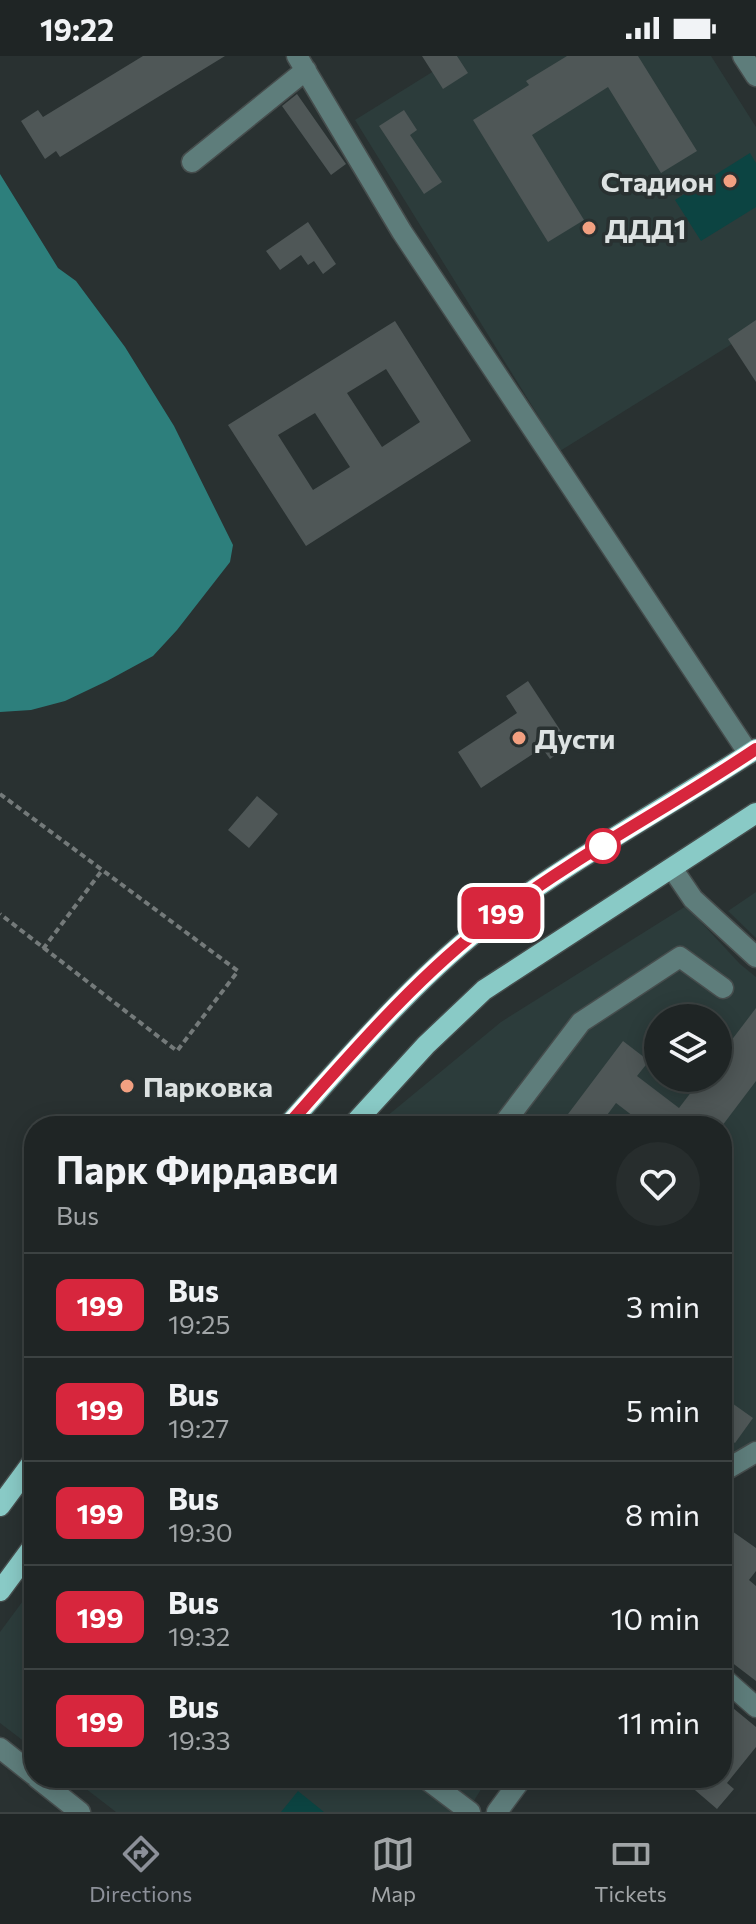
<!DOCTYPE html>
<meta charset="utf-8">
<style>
:root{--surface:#1f2525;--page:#272d2d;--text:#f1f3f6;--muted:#a1a5a7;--line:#3c4242;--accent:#8c9099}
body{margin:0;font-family:Commissioner,sans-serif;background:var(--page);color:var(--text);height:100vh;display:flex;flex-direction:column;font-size:30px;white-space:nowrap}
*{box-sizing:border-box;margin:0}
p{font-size:26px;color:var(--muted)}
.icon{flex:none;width:44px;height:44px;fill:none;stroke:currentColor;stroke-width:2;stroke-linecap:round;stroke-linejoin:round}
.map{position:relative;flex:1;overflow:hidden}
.side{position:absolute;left:24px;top:1060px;width:708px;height:672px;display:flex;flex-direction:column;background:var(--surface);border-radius:32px;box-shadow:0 4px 20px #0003,0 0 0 2px var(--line)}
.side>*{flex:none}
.badge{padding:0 16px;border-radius:12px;font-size:28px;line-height:52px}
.fabs{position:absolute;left:644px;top:948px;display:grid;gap:16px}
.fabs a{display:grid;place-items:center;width:88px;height:88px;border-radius:50%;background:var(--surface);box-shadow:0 4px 20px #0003,0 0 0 2px var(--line);font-size:40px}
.map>.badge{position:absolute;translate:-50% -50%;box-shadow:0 0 0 4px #fff}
.round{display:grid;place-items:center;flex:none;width:84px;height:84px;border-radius:42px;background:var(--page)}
.head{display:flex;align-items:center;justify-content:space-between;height:136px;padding:0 32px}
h1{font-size:38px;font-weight:700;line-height:60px}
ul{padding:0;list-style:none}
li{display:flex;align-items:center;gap:24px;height:104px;padding:0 32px;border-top:2px solid var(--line)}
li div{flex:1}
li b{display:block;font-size:30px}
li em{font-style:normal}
li .badge{min-width:88px;font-weight:700;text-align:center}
.status{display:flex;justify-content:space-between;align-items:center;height:56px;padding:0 40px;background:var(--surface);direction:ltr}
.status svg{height:22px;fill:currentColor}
.tab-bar{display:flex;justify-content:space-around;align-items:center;height:112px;border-top:2px solid var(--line);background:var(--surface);font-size:22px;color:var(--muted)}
.tab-bar a{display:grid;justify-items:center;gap:4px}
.tab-bar .current{color:var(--accent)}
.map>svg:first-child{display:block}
</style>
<div class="status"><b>19:22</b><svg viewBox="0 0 49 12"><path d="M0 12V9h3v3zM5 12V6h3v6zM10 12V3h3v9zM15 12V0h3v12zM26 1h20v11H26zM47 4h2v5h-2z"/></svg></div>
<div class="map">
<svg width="756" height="1756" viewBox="0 0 756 1756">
<rect width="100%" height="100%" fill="#293131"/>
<path fill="#2c3c3b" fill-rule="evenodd" d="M 458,0 L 711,0 L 756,71 L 756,273 L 560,395 L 355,64 Z
M 756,836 L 756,882 L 728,855 Z
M 686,850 L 740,908 L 756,921 L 756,1387 L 722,1408 L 722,1070 L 375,1070 L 501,966 ZM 658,962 L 718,962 L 718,1022 L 658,1022 Z
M 34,1530 L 34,1693 L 0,1667 L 0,1576 Z
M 72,1722 L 488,1722 L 467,1756 L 116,1756 Z"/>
<path fill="#0c4442" d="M 750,97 L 756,107 L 756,151 L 701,185 L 675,144 Z
M 298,1735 L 324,1756 L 281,1756 Z"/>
<path fill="#2d7f7c" d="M 0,118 L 58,212 L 76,225 L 125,291 L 174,370 L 233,489 L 230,506 L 177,574 L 153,600 L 107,625 L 65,645 L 31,654 L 0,656 Z"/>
<path fill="#4f5757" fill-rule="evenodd" d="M 143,0 L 225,0 L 60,101 L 56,95 L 45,103 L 21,65 L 38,54 L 43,61 Z
M 422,0 L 457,0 L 468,17 L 443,33 Z
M 567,0 L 638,0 L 697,95 L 661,117 L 608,31 L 532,79 L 584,164 L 548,186 L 473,64 L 529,29 L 526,25 Z
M 297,38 L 346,108 L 331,119 L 282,50 Z
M 404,54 L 417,74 L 410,79 L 442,126 L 424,138 L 379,70 Z
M 308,166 L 336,208 L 323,218 L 314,205 L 308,209 L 301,199 L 280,214 L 266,195 Z
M 756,264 L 756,326 L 728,283 Z
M 395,265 L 471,385 L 306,490 L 228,369 ZM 386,313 L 420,366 L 382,391 L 347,337 ZM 315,357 L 350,411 L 313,434 L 278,379 Z
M 528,625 L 570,689 L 550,703 L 542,692 L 481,732 L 458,696 L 517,657 L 506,640 Z
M 257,740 L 278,758 L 249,792 L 228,774 Z
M 756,952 L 756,1025 L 722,1070 L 646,1070 L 616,1047 L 599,1070 L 559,1070 L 623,985 L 649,1005 L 637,1020 L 679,1052 L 702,1022 L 718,1022 L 718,1002 Z
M 722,1340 L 753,1362 L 735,1387 L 722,1378 Z
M 722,1468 L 756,1492 L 756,1515 L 749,1524 L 756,1530 L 756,1625 L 722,1599 Z
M 722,1643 L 756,1671 L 756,1691 L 727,1727 L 734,1733 L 717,1753 L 681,1722 L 722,1723 Z"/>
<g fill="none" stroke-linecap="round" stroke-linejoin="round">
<g stroke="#464d4d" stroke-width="23">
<path id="minor" d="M 297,0 L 402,176 L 749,698
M 743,0 L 756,20
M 192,106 L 306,14
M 676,818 L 693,843 L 756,901
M 502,1070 L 581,966 L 680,901 L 723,932
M 722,1416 L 756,1396
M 722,1621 L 756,1651
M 0,1692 L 34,1719
M 37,1722 L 80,1756
M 425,1722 L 470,1756
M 497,1756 L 522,1722"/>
</g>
<g stroke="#464d4d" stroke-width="23">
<path id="major" d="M 287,1070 C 351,999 417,920 494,862 C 577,800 669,750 756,693
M 352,1070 L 426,989 L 484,934 L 756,757
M 0,1450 L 34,1404
M 0,1535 L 34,1489"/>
</g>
<path stroke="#747a7a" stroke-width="4" stroke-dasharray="6 4" stroke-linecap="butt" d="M 0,738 L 238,915 L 177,995 L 0,858
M 43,893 L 103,813"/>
<use href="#minor" stroke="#5e7d7b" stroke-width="20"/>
<use href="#major" stroke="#89cac6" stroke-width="20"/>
</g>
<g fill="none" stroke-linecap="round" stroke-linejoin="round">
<g stroke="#fff" stroke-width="18">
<path id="line" d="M 287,1070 C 350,999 418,919 494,862 C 577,799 670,751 756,693"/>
</g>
<use href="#line" stroke="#d7263d" stroke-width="12"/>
</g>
<g fill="#f2a081" stroke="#293131" stroke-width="3">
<circle cx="730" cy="125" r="8"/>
<circle cx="589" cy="172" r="8"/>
<circle cx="519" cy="682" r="8"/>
<circle cx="127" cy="1030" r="8"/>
</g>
<circle fill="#fff" stroke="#d7263d" stroke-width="4" cx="603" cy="790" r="16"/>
<g text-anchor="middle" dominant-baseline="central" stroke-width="7" stroke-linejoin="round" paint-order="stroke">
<g font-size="28" font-weight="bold" fill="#dde2e2" stroke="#293131" text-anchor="start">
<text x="714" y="125" text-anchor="end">Стадион</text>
<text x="605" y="172">ДДД1</text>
<text x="535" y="682">Дусти</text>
<text x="143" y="1030">Парковка</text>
</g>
</g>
</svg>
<div class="fabs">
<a><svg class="icon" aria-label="layers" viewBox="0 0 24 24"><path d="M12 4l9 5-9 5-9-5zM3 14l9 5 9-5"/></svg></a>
</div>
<b class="badge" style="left:501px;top:857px;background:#d7263d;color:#fff">199</b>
<section class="side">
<div class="head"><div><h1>Парк Фирдавси</h1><p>Bus</p></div><a class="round"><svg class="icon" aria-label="heart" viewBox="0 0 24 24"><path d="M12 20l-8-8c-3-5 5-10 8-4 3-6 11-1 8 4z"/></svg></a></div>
<ul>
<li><span class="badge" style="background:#d7263d;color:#fff">199</span><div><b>Bus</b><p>19:25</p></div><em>3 min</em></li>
<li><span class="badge" style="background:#d7263d;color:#fff">199</span><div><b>Bus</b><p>19:27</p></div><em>5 min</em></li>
<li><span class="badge" style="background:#d7263d;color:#fff">199</span><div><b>Bus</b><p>19:30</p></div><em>8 min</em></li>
<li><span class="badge" style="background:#d7263d;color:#fff">199</span><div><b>Bus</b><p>19:32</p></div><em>10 min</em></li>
<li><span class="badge" style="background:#d7263d;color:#fff">199</span><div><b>Bus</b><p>19:33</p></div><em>11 min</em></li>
</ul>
</section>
</div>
<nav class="tab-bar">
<a class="current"><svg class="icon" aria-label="directions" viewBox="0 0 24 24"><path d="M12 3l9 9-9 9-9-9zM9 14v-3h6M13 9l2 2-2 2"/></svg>Directions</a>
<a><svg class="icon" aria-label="map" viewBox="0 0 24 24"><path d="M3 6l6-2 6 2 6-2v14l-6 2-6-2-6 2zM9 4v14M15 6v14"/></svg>Map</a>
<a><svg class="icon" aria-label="tickets" viewBox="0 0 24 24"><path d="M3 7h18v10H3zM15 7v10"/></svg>Tickets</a>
</nav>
